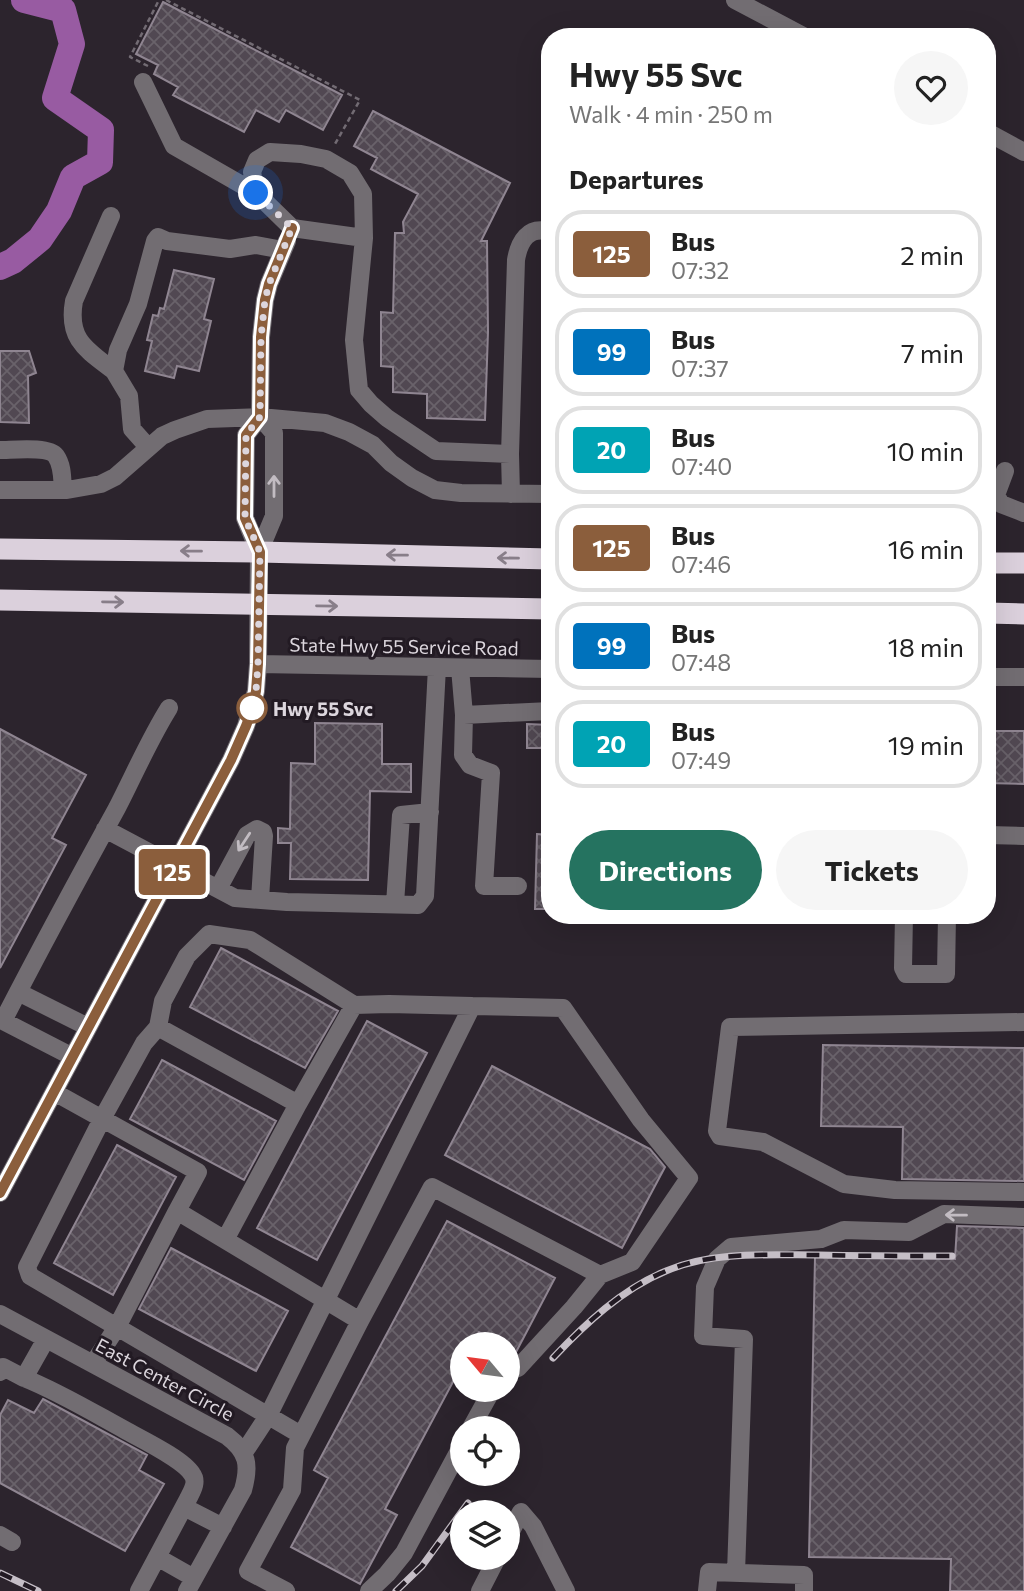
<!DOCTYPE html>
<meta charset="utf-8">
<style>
:root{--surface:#fff;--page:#f6f6f6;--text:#222;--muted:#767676;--line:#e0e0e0;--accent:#257360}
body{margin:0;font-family:Commissioner,sans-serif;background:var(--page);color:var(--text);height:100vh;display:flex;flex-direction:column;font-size:26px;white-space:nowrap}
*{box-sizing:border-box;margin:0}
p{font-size:23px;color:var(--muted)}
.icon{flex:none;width:38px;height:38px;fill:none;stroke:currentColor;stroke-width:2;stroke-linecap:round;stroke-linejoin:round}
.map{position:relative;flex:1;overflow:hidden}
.side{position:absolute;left:541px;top:28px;width:455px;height:896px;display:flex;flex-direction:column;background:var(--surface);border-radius:28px;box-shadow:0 7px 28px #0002}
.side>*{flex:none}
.badge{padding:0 14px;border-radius:5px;font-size:24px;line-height:46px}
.needle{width:46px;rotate:299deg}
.tools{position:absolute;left:450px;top:1332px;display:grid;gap:14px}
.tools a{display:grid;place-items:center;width:70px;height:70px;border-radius:50%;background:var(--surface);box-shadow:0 7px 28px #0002;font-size:35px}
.you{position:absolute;width:35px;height:35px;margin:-18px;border:5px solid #fff;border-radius:50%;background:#1a73e8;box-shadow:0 0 0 10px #1a73e833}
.map>.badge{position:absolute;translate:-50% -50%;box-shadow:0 0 0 4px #fff}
h2{padding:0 28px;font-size:26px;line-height:63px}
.round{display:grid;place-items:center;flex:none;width:74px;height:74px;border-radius:37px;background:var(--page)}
.summary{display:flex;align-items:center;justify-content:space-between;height:119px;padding:0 28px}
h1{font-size:33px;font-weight:700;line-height:52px}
.action{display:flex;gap:14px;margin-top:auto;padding:14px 28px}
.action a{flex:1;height:80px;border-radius:42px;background:var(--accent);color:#fff;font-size:28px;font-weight:700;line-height:80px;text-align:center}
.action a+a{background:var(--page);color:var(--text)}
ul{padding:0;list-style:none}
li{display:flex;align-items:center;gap:21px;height:88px;margin:0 14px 10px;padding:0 14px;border:4px solid var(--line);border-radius:28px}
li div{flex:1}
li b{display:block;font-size:26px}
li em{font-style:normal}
li .badge{min-width:77px;font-weight:700;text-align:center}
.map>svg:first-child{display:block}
</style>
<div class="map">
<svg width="1024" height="1591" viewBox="0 0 1024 1591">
<defs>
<pattern id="building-cross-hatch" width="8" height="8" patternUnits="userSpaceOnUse" patternTransform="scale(1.75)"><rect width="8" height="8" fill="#514852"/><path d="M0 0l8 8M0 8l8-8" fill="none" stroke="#69626a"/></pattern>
</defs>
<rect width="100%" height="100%" fill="#2c242d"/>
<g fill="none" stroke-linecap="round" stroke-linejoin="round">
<path stroke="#985ba2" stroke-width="26" d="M 0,267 L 13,261 L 40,239 L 59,211 L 73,177 L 100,162 L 101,130 L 55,98 L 72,44 L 63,10 L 24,0"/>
</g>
<path fill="url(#building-cross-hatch)" stroke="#8f8591" stroke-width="2" d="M 163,2 L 342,95 L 323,130 L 286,110 L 279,122 L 256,110 L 244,132 L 173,95 L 178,87 L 154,74 L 158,65 L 136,54 Z
M 373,111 L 510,183 L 481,241 L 487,241 L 488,332 L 485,420 L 427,418 L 427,394 L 393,392 L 393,367 L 381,366 L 381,312 L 393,313 L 395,233 L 404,233 L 403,222 L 418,194 L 371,169 L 377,158 L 354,146 Z
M 174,270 L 214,279 L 204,319 L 211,321 L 199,371 L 177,366 L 174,378 L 145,371 L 152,341 L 147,340 L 153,315 L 158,316 L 160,308 L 164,309 Z
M 0,351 L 29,351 L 36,373 L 28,376 L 29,423 L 0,422 Z
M 315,723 L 382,724 L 382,764 L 411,764 L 411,792 L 370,791 L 368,880 L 290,879 L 291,843 L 278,843 L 278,828 L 290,829 L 291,763 L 315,764 Z
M 527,724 L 550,725 L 550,748 L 527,748 Z
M 0,729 L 86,775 L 52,838 L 66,845 L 0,968 Z
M 987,731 L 1024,731 L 1024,784 L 987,783 Z
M 537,834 L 550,835 L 550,909 L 535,909 Z
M 221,948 L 338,1011 L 305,1068 L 190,1007 Z
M 367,1021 L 427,1053 L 317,1260 L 257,1228 Z
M 823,1045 L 1024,1048 L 1024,1181 L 902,1179 L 903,1127 L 821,1126 Z
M 162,1060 L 276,1121 L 244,1180 L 130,1119 Z
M 492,1066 L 650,1149 L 665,1167 L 622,1248 L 445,1155 Z
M 117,1145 L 176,1177 L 113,1295 L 54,1263 Z
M 447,1221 L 555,1278 L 516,1352 L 508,1347 L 508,1344 L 501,1344 L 479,1332 L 473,1344 L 462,1344 L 462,1365 L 385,1509 L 397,1515 L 360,1584 L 291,1547 L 328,1478 L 314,1470 Z
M 957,1226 L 1024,1228 L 1024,1591 L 950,1591 L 951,1559 L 809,1557 L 815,1257 L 955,1259 Z
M 171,1248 L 288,1311 L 256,1371 L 139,1309 Z
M 43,1399 L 147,1455 L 139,1470 L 164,1484 L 125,1551 L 0,1483 L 0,1415 L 8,1400 L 34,1413 Z"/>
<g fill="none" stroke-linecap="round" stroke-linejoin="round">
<path stroke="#726b73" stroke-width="2.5" stroke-dasharray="5 3.5" stroke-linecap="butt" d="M 166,0 L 360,100 L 335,144
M 148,66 L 130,57 L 159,0"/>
<path stroke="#726d72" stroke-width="18" d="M 735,0 L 805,37
M 143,82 L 174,146 L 256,193
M 987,132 L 1024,152
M 111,216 L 74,301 C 67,340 87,350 114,371
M 364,238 L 292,228 L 256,193 L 252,172 L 257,160 L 270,152 L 301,154 L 326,159 L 350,173 L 363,194 L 364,238 L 354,340 L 359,390 L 371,404 L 387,418 L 436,451 L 510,454 L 516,260 C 519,242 528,225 550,232
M 148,447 L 132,429 L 129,396 L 114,371 L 118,350 L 138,304 L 155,241 L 158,237 L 167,241 L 230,249 L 256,245 L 283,250
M 0,450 C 13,450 49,446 56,456 C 63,466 62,479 63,490
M 510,454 L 511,494
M 1005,471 L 996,495 L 1001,504 L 1024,513
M 0,490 L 67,490 L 101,484 L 115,477 L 162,436 L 175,430 L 207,419 L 260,417 L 325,423 L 349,432 L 373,445 L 391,463 L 412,478 L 435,490 L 461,493 L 550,494
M 259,552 L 245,518 L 246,435 L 260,417 L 261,337 L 265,300 L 269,284 L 287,241
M 258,664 L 550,669
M 460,668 L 464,715 L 550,711
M 987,677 L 1024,677
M 464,715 L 463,755 L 470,765 L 491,773 L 484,886 L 518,886
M 105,829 L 235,898 L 287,902 L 418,905 L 425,896 L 437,667
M 987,835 L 1024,836
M 218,889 L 247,835 L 257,829 L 263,832 L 264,836 L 260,899
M 395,904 L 401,815 L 430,812
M 904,915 L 903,968 L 906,974 L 946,974 L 947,915
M 18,992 L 88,1027
M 1024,1022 L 730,1027 L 717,1131 L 720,1136 L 763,1142 L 844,1184 L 895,1190 L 1024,1192
M 158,1027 L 144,1043 L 102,1119 L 27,1267 L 30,1276 L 301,1435
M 73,1057 L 3,1021 C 40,949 78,879 117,808 C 134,775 149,740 169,708
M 54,1092 L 198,1172 L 177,1211 L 360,1321
M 298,1104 L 158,1027 L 163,1001 L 187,956 L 209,934 L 250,940 L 354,1005
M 0,1193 L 231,760 L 246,726 L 256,691 L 258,664 L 259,552 L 274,516 L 274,433 L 260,417
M 225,1240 L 298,1104 L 354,1005 L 389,1004 L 472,1006
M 0,1314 L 227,1436 C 248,1452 250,1465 243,1490 L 187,1591
M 93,1364 L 117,1327 L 177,1211
M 0,1372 L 3,1367 L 24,1378 L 46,1339
M 24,1378 C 59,1392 92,1412 125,1430 C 141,1439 183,1459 192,1474 C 198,1482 192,1491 188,1499 L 139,1591
M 471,1428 L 492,1390
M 243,1454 L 268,1416 L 472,1006 L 563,1008 L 641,1120 L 689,1178 L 632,1262 L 600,1275
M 184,1507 L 223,1527
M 0,1535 L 12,1542
M 508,1537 L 521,1512 L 533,1526 L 566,1591
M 157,1557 L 194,1578
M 736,1573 L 744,1339 L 703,1336 L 705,1287 L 717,1259 L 731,1247 L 821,1239 L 844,1230 L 909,1232 L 944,1214 L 1024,1217
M 286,1591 L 248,1571 L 292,1490 L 295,1448 L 360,1321 L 432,1187 L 600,1275 L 574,1307 L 518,1368 L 508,1372
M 369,1591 L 387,1574 L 404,1553 L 462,1445
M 480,1591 L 497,1558
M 707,1591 L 709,1572 L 804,1575 L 804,1591"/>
<path stroke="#dbd0dc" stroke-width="21" d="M 0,549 L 259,552 L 550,559
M 987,563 L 1024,563
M 0,600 L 550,609
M 987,613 L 1024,614"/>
<g stroke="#c5bec6" stroke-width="7">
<path id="rail" d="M 553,1358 C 585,1324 622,1289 666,1271 C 712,1251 769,1255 819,1255 C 863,1256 907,1256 952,1256
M 0,1573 L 38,1591
M 396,1591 L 422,1566 L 468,1503"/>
</g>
<use href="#rail" stroke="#221a23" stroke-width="4.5" stroke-dasharray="13" stroke-linecap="butt"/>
</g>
<defs><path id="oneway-shaft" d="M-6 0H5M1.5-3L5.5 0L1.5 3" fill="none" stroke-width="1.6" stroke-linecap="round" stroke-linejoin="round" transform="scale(1.75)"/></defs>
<g stroke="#c2bcc2">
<use href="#oneway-shaft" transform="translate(274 486) rotate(-90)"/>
<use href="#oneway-shaft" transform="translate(244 842) rotate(123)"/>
<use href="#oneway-shaft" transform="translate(956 1215) rotate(-179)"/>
</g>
<g stroke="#887e89">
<use href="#oneway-shaft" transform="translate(191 551) rotate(-179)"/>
<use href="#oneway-shaft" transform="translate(397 555) rotate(-179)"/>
<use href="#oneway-shaft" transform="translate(508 558) rotate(-179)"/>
<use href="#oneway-shaft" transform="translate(113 602) rotate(1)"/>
<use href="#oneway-shaft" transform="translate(327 606) rotate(1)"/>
</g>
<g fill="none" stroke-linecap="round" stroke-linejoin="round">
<g stroke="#fff" stroke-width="16">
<path id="line" d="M 0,1193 L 231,760 L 246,726 L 252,710 L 256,691 L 258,664 L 260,552 L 245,518 L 246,435 L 260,417 L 261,337 L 265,300 L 269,284 L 292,228"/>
</g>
<use href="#line" stroke="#8b5e3c" stroke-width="10"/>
<path stroke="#dcd6dd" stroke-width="7" stroke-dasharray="0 12.6" d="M 252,708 L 252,710 L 256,691 L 258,664 L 260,552 L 245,518 L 246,435 L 260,417 L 261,337 L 265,300 L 269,284 L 292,228 L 256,193"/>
</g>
<circle fill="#fff" stroke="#8b5e3c" stroke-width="3.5" cx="252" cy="708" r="14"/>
<g text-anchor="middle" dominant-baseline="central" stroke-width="6" stroke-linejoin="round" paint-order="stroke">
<g font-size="19" fill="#dcd6dd" stroke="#221a23">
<text transform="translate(404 646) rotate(1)">State Hwy 55 Service Road</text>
<text transform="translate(165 1379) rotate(28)">East Center Circle</text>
</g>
<g font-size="19" font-weight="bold" fill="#dcd6dd" stroke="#221a23" text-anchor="start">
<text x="273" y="708">Hwy 55 Svc</text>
</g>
</g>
</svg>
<div class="tools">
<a><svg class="needle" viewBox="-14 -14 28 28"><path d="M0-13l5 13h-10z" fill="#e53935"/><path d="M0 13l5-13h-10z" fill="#767676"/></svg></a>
<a><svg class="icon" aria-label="locate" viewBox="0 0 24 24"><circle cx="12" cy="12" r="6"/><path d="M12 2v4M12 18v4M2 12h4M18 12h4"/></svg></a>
<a><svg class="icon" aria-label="layers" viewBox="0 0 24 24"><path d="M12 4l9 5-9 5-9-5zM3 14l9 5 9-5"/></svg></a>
</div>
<div class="you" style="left:256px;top:193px"></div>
<b class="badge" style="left:172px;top:872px;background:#8b5e3c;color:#fff">125</b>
<section class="side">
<div class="summary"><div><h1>Hwy 55 Svc</h1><p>Walk · 4 min · 250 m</p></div><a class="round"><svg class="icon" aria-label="heart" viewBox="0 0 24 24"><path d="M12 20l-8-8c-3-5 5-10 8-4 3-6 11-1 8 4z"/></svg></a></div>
<h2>Departures</h2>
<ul>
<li><span class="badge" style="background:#8b5e3c;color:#fff">125</span><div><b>Bus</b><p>07:32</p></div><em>2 min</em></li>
<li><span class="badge" style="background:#0072bc;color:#fff">99</span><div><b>Bus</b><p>07:37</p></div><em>7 min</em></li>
<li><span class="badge" style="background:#00a3b4;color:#fff">20</span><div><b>Bus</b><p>07:40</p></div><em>10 min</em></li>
<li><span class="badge" style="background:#8b5e3c;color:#fff">125</span><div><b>Bus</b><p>07:46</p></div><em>16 min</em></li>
<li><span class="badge" style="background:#0072bc;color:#fff">99</span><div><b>Bus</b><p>07:48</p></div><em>18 min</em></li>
<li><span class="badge" style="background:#00a3b4;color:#fff">20</span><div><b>Bus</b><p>07:49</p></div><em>19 min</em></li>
</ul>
<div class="action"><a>Directions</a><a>Tickets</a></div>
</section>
</div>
